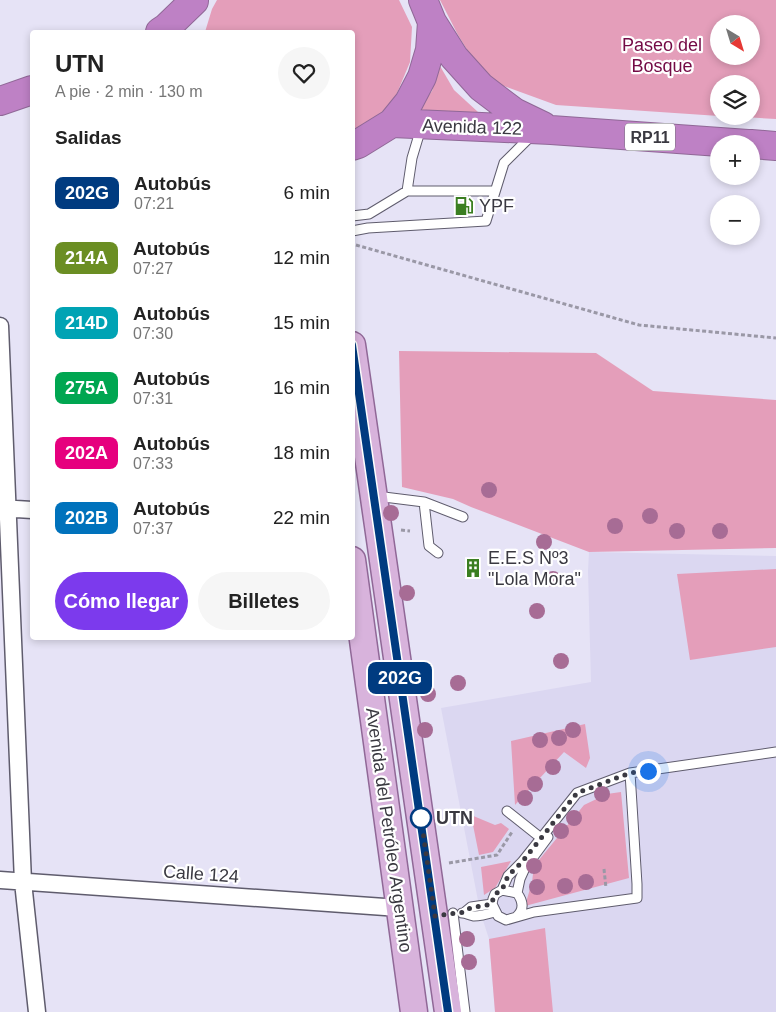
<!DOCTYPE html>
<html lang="es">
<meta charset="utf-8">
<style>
:root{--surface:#fff;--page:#f6f6f6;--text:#222;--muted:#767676;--accent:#7c3aed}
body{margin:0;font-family:Helvetica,sans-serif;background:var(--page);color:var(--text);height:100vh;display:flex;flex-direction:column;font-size:19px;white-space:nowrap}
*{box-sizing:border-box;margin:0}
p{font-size:16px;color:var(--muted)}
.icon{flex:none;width:28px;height:28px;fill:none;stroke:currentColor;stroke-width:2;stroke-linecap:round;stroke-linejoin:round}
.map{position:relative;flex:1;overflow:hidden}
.sheet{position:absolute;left:30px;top:30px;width:325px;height:610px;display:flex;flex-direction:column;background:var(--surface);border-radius:5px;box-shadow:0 2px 8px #0003}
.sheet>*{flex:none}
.badge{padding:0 10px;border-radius:8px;font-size:18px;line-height:32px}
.needle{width:32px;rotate:142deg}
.fabs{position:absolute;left:710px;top:15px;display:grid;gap:10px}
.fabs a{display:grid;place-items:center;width:50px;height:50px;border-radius:50%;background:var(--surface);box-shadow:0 2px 8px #0003;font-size:25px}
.you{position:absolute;width:25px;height:25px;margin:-12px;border:4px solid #fff;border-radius:50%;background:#1a73e8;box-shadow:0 0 0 8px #1a73e833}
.map>.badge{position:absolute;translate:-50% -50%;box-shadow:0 0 0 2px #fff}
h2{padding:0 25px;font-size:19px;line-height:45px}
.round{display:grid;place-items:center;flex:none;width:52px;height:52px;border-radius:26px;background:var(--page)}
.headline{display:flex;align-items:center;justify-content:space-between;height:85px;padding:0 25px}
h1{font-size:24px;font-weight:700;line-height:38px}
.button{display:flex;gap:10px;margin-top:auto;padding:10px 25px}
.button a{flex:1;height:58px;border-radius:30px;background:var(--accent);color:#fff;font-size:20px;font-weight:700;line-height:58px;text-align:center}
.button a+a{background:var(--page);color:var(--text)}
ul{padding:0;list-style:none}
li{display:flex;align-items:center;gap:15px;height:65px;padding:0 25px}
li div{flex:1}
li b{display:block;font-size:19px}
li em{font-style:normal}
li .badge{min-width:55px;font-weight:700;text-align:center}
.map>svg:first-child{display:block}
</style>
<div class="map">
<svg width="776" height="1012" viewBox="0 0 776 1012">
<rect width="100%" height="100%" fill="#e6e3f6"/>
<path fill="#dbd7f1" d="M 589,552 L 776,556 L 776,1012 L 495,1012 L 489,939 L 480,911 L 441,708 L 591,682 L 588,571 Z"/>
<path fill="#e49eba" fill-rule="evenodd" d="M 217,0 L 399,0 L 412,27 L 410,62 L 395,98 L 373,122 L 353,134 L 352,32 L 205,32 L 212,9 Z
M 440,0 L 776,0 L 776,119 L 728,116 L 751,116 L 751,84 L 719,84 L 719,116 L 556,105 L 485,79 L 458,35 ZM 719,24 L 751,24 L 751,56 L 719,56 Z
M 440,66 L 454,90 L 478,112 L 506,126 L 416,113 L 432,91 Z
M 399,351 L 596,353 L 653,391 L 776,400 L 776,548 L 589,552 L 471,507 L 453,499 L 402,487 Z
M 776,569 L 776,647 L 690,660 L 677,574 Z
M 585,724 L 590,758 L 586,768 L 564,752 L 515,805 L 511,741 Z
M 621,792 L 629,878 L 525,906 L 532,882 L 534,866 L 584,805 L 607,794 Z
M 471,815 L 495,825 L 501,823 L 509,829 L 493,852 L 479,855 Z
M 511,861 L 495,888 L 484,895 L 481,867 Z
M 545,928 L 553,1012 L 495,1012 L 489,939 Z"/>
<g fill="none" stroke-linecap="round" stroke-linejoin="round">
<g stroke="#5f5c6d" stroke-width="11">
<path id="lane" d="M 407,191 L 412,158 L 421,128
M 352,216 L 369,214 L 407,191 L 495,191
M 352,231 L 368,228 L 486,221 L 504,163 L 532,135
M 376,496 L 424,502 L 463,517
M 424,502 L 429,546 L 438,553
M 507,811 L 541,838
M 502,890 L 517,893 C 523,901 525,910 516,917
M 517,893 L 520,879 L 525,868 L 548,837
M 492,904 L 498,916 L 506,920 L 534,912 L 637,898 L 637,884 L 630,773
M 465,912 L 471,907 L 492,904 L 493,899 L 495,894 L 502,890 L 508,876 L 522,862 L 577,793 L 630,773 L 776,752
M 453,913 L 465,1012
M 462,913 C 466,913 469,915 474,916 C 481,916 488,914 495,912"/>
</g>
<g stroke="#5f5c6d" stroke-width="19">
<path id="street" d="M 0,326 L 23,882 L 37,1012
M 0,508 L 32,510
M 0,880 L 399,908"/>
</g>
<g stroke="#906897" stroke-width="29">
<path id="primary" d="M 352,345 L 448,1012
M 352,560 L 414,1012"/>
</g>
<g stroke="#906897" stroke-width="30">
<path id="highway" d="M 432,22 L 454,57 L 481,87 L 514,112 L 543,126
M 160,32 L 166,28 L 194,1
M 0,101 L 32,90
M 392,123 L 551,130 L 748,144
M 751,144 L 776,146
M 352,146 L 358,144 L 392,123 L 409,102 L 422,77 L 430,50 L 432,22 L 423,0"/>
</g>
<path stroke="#9a98a6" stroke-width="3" stroke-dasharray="4 2.5" stroke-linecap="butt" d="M 356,245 L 639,325 L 776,338
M 401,530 L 410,531
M 449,863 L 497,855 L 512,832
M 604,869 L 606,888"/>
<use href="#lane" stroke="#fff" stroke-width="9"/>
<use href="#street" stroke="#fff" stroke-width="16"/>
<use href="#primary" stroke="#d8b3dc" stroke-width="26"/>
<use href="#highway" stroke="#be81c5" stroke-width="28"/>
</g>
<g fill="#a76c95">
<circle cx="489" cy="490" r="8"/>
<circle cx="391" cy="513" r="8"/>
<circle cx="650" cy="516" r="8"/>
<circle cx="615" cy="526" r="8"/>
<circle cx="677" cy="531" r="8"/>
<circle cx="720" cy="531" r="8"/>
<circle cx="544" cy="542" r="8"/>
<circle cx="553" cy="579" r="8"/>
<circle cx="407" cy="593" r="8"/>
<circle cx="537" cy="611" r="8"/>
<circle cx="561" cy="661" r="8"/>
<circle cx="419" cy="670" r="8"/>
<circle cx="458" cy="683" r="8"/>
<circle cx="428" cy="694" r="8"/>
<circle cx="425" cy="730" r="8"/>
<circle cx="573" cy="730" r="8"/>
<circle cx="559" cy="738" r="8"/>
<circle cx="540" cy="740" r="8"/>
<circle cx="553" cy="767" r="8"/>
<circle cx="535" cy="784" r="8"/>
<circle cx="602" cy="794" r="8"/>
<circle cx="525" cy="798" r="8"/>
<circle cx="574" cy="818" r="8"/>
<circle cx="561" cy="831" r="8"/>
<circle cx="534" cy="866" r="8"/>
<circle cx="586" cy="882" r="8"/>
<circle cx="565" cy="886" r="8"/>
<circle cx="537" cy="887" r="8"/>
<circle cx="467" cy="939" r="8"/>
<circle cx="469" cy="962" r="8"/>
</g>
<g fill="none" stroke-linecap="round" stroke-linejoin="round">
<g stroke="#fff" stroke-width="11">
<path id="line" d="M 352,345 L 448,1012"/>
</g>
<use href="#line" stroke="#003b80" stroke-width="8"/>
<path stroke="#3a3941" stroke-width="5" stroke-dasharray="0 9" d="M 421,818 L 435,916 L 465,912 L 470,908 L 492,904 L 493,899 L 495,894 L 502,890 L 508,876 L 522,862 L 577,793 L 630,773 L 648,771"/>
</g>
<defs>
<g id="fuel-bare" transform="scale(1.5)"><path d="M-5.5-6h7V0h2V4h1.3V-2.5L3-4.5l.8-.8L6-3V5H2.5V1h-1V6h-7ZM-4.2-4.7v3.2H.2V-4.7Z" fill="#3a7e21" stroke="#fff" stroke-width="2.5" paint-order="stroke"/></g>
<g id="building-bare" transform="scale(1.5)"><path d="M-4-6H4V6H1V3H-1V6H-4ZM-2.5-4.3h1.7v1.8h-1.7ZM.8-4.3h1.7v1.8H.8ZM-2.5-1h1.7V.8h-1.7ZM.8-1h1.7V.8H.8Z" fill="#3a7e21" stroke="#fff" stroke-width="2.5" paint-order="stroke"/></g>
</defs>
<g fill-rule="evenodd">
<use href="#fuel-bare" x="464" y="206"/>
<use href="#building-bare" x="473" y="568"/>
</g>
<circle fill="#fff" stroke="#003b80" stroke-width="2.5" cx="421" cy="818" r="10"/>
<g text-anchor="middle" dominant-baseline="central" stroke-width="4.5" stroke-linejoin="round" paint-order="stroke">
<rect fill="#fff" stroke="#75747a" stroke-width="1" x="625" y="123.5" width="50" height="27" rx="4"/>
<g font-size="16" font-weight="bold" fill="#3a3941">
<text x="650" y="137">RP11</text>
</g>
<g font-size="18" fill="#730a45" stroke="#fff">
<text x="662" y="45">Paseo del<tspan x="662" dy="21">Bosque</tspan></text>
</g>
<g font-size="18" fill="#3a3941" stroke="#fff">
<text transform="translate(472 127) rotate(2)">Avenida 122</text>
<text transform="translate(389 830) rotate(82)">Avenida del Petróleo Argentino</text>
<text transform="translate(201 874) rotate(4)">Calle 124</text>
</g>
<g font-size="18" fill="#3a3941" stroke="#fff" text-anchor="start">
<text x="479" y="206">YPF</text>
<text x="488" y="558">E.E.S Nº3<tspan x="488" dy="21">"Lola Mora"</tspan></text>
</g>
<g font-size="18" font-weight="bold" fill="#3a3941" stroke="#fff" text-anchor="start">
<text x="436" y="818">UTN</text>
</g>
</g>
</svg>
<div class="fabs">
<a><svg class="needle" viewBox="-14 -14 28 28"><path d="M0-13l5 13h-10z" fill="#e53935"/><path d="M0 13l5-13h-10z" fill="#767676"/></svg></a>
<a><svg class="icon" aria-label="layers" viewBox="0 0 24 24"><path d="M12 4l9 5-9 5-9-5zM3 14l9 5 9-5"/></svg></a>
<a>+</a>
<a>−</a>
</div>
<div class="you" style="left:648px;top:771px"></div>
<b class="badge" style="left:400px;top:678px;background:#003b80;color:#fff">202G</b>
<section class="sheet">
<div class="headline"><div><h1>UTN</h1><p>A pie · 2 min · 130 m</p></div><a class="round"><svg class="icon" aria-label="heart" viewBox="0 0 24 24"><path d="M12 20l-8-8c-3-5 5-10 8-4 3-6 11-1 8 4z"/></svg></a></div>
<h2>Salidas</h2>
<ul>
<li><span class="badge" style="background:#003b80;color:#fff">202G</span><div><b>Autobús</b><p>07:21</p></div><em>6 min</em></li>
<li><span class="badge" style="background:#6b8e23;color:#fff">214A</span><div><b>Autobús</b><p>07:27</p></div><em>12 min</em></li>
<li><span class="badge" style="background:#00a3b4;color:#fff">214D</span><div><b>Autobús</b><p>07:30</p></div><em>15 min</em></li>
<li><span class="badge" style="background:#00a651;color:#fff">275A</span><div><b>Autobús</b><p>07:31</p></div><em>16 min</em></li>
<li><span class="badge" style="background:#e6007e;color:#fff">202A</span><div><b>Autobús</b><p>07:33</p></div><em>18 min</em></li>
<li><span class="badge" style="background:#0072bc;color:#fff">202B</span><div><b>Autobús</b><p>07:37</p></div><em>22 min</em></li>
</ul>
<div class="button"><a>Cómo llegar</a><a>Billetes</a></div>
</section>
</div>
